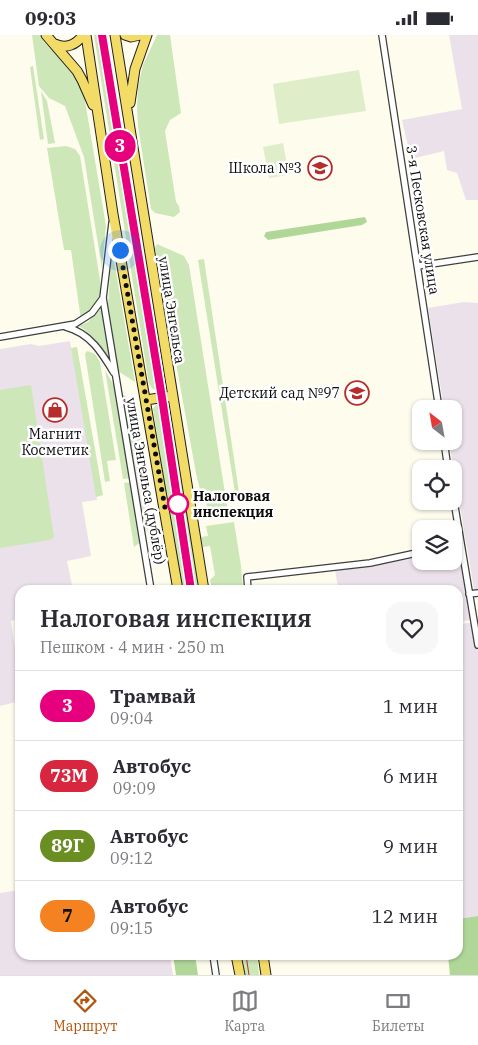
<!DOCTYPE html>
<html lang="ru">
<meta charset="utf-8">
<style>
:root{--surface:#fff;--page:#f7f7f7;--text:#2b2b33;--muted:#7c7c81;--line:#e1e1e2;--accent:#b45309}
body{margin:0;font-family:"IBM Plex Serif",serif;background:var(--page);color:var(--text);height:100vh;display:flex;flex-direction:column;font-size:19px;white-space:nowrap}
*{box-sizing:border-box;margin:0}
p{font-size:16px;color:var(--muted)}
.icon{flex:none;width:28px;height:28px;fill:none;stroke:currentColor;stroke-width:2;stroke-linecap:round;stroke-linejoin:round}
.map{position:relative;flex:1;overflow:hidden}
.side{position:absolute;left:15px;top:550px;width:448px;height:375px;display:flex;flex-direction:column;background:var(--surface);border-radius:15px;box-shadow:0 1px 4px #0004}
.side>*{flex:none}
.badge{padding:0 10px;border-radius:16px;font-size:18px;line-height:32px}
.needle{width:32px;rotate:329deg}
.tools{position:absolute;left:412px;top:365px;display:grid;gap:10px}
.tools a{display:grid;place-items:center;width:50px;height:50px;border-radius:10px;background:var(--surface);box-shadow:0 1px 4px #0004;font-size:25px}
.you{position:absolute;width:25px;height:25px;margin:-12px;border:4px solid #fff;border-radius:50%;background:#1a73e8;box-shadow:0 0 0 8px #1a73e833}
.map>.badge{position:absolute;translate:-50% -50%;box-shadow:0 0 0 2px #fff}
.round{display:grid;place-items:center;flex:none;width:52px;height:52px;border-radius:15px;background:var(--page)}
.summary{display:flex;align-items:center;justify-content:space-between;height:85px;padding:0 25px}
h1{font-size:24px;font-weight:600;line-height:38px}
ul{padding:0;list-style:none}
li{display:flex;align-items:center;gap:15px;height:70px;padding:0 25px;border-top:1px solid var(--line)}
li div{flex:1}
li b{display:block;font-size:19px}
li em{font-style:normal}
li .badge{min-width:55px;font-weight:700;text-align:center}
.status{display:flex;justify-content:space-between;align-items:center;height:35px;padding:0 25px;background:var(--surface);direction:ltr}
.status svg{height:14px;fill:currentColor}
.tab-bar{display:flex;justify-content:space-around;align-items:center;height:70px;border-top:1px solid var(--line);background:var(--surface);font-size:14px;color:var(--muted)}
.tab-bar a{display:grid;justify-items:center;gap:2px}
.tab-bar .on{color:var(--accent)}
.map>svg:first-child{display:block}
</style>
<div class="status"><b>09:03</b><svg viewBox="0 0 49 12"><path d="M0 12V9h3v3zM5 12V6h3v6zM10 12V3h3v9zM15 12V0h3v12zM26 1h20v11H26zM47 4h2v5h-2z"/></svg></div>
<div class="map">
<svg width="478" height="940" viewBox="0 0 478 940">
<rect width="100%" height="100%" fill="#fefced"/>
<path fill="#ebe1eb" d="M 449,0 L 478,0 L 478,165 L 466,165 L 457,138 L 447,135 L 444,116 L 411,124 L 402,85 L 462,74 Z
M 464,267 L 478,268 L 478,559 L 475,560 L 449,406 L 454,406 L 454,374 L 444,374 L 428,273 Z
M 70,306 L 97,465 L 82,467 L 91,521 L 67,526 L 73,555 L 20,555 L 20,584 L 11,586 L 20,647 L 20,666 L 0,671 L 0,314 L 31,309 L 39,311 Z
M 454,519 L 457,520 L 460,525 L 470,585 L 460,587 L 460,589 L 474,587 L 478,610 L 478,881 L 458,884 L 458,555 L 341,555 L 338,552 L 335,535 L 376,530 L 421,522 L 421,526 L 454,526 Z
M 20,855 L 20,920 L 170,920 L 173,940 L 0,940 L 0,858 Z"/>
<path fill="#cde7b8" d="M 32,0 L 40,0 C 44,10 54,16 62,23 C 72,34 78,46 84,60 L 106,191 L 102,234 L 84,122 L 65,71 L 49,63 L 39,51 Z
M 94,0 L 107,0 L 163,347 C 163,353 159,355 153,354 L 149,349 Z
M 157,0 L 170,0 L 181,78 L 170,85 L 165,96 L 176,167 L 179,171 L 180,177 L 174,182 L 155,178 L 151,174 L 138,91 L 137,72 L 138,52 L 143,30 Z
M 33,31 L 44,104 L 40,105 L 30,32 Z
M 41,56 L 47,66 L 55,108 L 48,109 Z
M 66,111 L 75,114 L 80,121 L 100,245 C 102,265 95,272 81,285 L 71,215 L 64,215 L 47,113 Z
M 157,209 L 184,221 L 189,230 L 228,477 L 209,483 L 205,460 L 201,459 L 196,438 L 155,213 Z
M 112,214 L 135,347 L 118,336 L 108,269 Z
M 204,224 L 240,464 L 236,464 L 198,225 Z
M 102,272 L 110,326 L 85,295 L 79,291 L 88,287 Z
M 77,312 L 103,460 L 96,462 L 71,313 Z
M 87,316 L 95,319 L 100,327 L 116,425 L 107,426 L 110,446 L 105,447 L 85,319 Z
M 105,335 L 116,354 L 131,443 L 123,444 Z
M 31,350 L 54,502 L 50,505 L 0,513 L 0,355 Z
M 121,358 L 137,370 L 142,400 L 141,420 L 131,422 Z
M 160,368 L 164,369 L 167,373 L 201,555 L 181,555 L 153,374 L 156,370 Z
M 132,447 L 142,506 L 134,512 L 124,448 Z
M 234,487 L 241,531 L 243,555 L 212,555 L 210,545 L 215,540 L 210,511 L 203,512 L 201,502 L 208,501 L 206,491 Z
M 240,920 L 257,920 L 259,940 L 244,940 Z"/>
<path fill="#b0d798" d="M 365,182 L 367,187 L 362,190 L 268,205 L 264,201 L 266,197 Z
M 478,881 L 478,940 L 450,940 L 448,920 L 458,920 L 458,884 Z
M 173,920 L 195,920 L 198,940 L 176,940 Z"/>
<path fill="#dfeec9" d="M 359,35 L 366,76 L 279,89 L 273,49 Z
M 283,108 L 289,140 L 269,143 L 263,112 Z"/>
<path fill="#edeadd" d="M 141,421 L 147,459 L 143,460 L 145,469 L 149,469 L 158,493 L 143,497 L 132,423 Z"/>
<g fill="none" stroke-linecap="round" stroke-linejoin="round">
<g stroke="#3f3f3f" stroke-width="8">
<path id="minor" d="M 382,0 L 439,374
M 112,188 L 103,263 L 151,555
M 418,231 L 478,222
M 66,292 C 90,298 102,318 114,338
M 0,302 L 75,289 L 92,278 L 103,263
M 444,406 L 448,434
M 454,466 L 478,610
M 248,555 L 247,542 L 370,528 L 421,517
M 469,559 L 478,558
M 213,920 L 216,940"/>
</g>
<g stroke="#1d1d1d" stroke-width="11">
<path id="primary" d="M 46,0 L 77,36 L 82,45 L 93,70
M 86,0 L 113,179 L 178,555
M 115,0 L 204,555
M 125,0 L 131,2 L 140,0
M 55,9 C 66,14 76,10 83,0
M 130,68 L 135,34 L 147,0
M 146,365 L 172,361
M 236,920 L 240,940
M 263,920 L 266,940"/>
</g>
<use href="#minor" stroke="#fff" stroke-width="5.5"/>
<use href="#primary" stroke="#f3db68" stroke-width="9"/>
<path stroke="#b62e2b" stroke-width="1" d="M 98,0 L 159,363 L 188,555
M 246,920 L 249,940"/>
</g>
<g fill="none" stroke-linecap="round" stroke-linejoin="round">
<g stroke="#fff" stroke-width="11">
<path id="line" d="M 102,0 L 162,363 L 191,555"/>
</g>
<use href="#line" stroke="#e6007e" stroke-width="8"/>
<path stroke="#0c0c0c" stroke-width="5" stroke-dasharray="0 9" d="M 120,215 L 165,473 L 178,469"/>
</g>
<defs>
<g id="school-ring" transform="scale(1.25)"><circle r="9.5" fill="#fff" stroke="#b62e2b" stroke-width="1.5"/><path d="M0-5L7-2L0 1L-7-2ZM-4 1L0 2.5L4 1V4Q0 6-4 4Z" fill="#b62e2b"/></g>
<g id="shop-ring" transform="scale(1.25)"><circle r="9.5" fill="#fff" stroke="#b62e2b" stroke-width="1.5"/><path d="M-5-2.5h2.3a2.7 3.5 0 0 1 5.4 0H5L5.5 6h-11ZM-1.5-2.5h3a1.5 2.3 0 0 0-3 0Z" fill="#b62e2b"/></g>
</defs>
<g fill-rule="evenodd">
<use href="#school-ring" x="320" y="133"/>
<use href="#school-ring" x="357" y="358"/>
<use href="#shop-ring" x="55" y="375"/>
</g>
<circle fill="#fff" stroke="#e6007e" stroke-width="2.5" cx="178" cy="469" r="10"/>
<g text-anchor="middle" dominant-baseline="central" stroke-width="5" stroke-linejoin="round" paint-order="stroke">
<g font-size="14" fill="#0c0c0c" stroke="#fff" text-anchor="end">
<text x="302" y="133">Школа №3</text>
<text x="340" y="358">Детский сад №97</text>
<text x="55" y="399" text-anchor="middle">Магнит<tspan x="55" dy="16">Косметик</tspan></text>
</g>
<g font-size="14" fill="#0c0c0c" stroke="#fff">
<text transform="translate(423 185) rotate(81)">3-я Песковская улица</text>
<text transform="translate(172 275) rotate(81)">улица Энгельса</text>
<text transform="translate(146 446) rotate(80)">улица Энгельса (дублёр)</text>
</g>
<g font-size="14" font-weight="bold" fill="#0c0c0c" stroke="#fff" text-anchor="start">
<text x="193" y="461">Налоговая<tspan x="193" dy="16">инспекция</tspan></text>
</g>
</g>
</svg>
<div class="tools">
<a><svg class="needle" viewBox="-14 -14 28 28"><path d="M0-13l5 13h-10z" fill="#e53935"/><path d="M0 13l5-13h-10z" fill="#7c7c81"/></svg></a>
<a><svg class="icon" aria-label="locate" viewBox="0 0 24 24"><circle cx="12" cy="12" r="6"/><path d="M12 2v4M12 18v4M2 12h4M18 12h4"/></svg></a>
<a><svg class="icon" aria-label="layers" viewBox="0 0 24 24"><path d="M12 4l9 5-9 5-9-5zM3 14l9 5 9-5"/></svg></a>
</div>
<div class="you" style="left:120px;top:215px"></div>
<b class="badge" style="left:120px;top:111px;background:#e6007e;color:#fff">3</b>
<section class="side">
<div class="summary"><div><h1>Налоговая инспекция</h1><p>Пешком · 4 мин · 250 m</p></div><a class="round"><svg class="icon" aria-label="heart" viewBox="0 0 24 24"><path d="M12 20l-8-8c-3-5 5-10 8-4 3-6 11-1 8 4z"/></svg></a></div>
<ul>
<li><span class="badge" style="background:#e6007e;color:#fff">3</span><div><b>Трамвай</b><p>09:04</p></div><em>1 мин</em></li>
<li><span class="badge" style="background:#d7263d;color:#fff">73М</span><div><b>Автобус</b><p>09:09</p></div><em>6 мин</em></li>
<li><span class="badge" style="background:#6b8e23;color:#fff">89Г</span><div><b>Автобус</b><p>09:12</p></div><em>9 мин</em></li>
<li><span class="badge" style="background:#f58220;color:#111">7</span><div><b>Автобус</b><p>09:15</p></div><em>12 мин</em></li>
</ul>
</section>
</div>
<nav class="tab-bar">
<a class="on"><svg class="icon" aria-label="directions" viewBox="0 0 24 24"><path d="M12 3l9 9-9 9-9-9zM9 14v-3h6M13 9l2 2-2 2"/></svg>Маршрут</a>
<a><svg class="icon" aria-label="map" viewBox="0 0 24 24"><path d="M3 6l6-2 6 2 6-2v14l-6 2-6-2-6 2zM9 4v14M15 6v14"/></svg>Карта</a>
<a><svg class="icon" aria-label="tickets" viewBox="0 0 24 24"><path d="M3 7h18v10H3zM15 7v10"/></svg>Билеты</a>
</nav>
